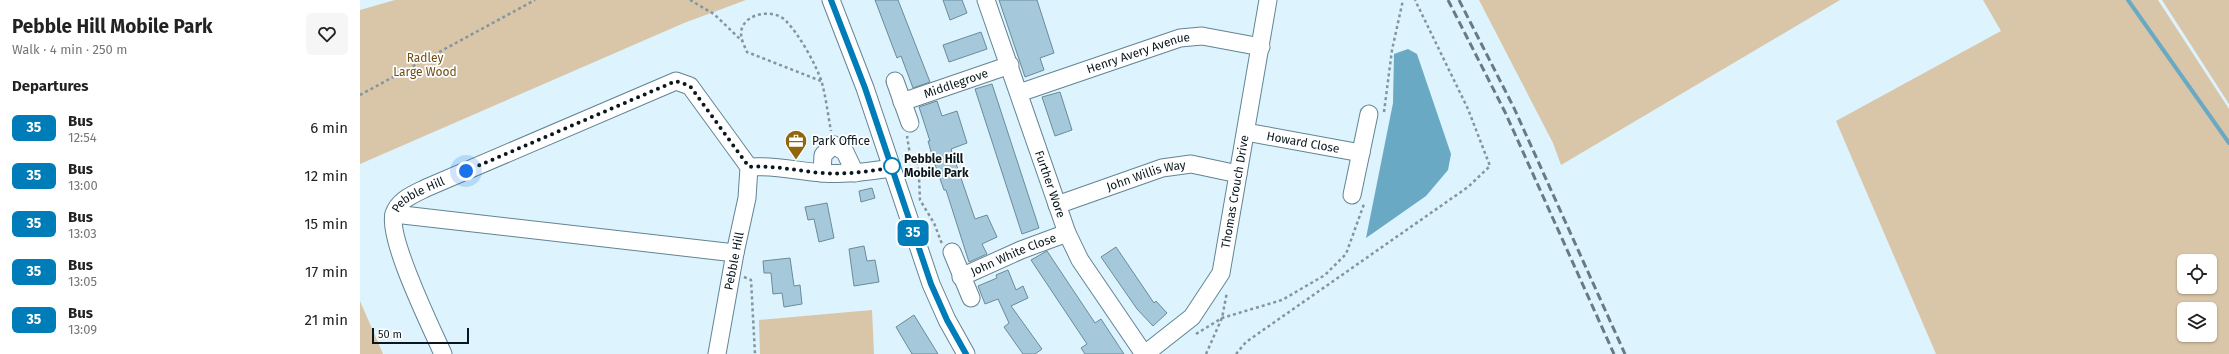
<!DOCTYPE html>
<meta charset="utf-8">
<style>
:root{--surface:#fff;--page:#f6f6f6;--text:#222;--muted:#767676}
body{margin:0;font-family:"Fira Sans",sans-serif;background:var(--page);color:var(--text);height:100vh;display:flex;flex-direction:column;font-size:15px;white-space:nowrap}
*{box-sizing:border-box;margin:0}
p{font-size:13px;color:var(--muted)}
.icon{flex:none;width:22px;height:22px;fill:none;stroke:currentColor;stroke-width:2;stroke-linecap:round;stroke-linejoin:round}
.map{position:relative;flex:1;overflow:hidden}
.drawer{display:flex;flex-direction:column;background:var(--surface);width:360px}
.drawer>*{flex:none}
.badge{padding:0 8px;border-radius:6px;font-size:14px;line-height:26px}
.buttons{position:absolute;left:1817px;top:254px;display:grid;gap:8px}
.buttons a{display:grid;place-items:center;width:40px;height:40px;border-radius:6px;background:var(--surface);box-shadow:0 1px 3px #0004;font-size:20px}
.scale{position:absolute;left:12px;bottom:10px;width:97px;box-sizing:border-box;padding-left:4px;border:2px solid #0a181e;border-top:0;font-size:11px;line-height:14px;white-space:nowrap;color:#0a181e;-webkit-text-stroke:3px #fff;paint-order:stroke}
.you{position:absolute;width:20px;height:20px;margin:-10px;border:3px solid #fff;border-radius:50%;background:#1a73e8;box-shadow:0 0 0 6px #1a73e833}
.map>.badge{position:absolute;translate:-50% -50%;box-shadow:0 0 0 2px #fff}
h2{padding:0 12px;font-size:15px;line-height:36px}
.round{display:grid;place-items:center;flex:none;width:42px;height:42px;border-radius:6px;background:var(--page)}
.overview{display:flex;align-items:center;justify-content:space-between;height:68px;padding:0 12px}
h1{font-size:19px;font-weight:700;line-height:30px}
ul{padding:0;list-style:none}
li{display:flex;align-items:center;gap:12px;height:48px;padding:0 12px}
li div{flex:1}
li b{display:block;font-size:15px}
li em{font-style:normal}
li .badge{min-width:44px;font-weight:700;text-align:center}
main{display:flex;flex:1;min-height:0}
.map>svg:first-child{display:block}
</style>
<main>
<section class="drawer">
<div class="overview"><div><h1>Pebble Hill Mobile Park</h1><p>Walk · 4 min · 250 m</p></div><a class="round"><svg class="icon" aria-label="heart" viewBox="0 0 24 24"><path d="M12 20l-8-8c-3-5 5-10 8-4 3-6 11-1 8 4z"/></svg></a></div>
<h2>Departures</h2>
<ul>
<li><span class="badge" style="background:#007cb8;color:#fff">35</span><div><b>Bus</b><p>12:54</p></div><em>6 min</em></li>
<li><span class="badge" style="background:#007cb8;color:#fff">35</span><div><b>Bus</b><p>13:00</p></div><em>12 min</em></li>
<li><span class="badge" style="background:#007cb8;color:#fff">35</span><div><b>Bus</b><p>13:03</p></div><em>15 min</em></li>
<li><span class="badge" style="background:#007cb8;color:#fff">35</span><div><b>Bus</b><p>13:05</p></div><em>17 min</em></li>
<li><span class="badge" style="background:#007cb8;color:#fff">35</span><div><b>Bus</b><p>13:09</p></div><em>21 min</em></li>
</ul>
</section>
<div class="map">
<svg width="1869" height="354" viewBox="0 0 1869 354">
<rect width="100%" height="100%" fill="#ddf3fd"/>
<path fill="#d9c5a7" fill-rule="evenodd" d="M 35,0 L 386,0 L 324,23 L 0,164 L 0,10 Z
M 1119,0 L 1480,0 L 1201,165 L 1193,143 Z
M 1623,0 L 1798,0 L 1869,109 L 1869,354 L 1576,354 L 1476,121 L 1641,31 ZM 1824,261 L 1850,261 L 1850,287 L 1824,287 ZM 1824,309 L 1850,309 L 1850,335 L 1824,335 Z
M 1802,0 L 1869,0 L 1869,104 Z
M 0,301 L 23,354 L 0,354 Z
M 512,310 L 514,354 L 400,354 L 399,320 Z"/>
<path fill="#6aa9c4" d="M 1048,49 L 1057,54 L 1091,154 L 1088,170 L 1066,196 L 1006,238 L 1033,103 L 1034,54 Z"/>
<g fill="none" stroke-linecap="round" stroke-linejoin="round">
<path stroke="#6aa9c4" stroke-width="4" d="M 1768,0 L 1869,143"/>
</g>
<path fill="#a5c9da" stroke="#698b9b" d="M 515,0 L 538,0 L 570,82 L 553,88 L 541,56 L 537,58 Z
M 583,0 L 602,0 L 607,13 L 590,20 Z
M 639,0 L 677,0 L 694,53 L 680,58 L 684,70 L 665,77 Z
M 621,32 L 627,49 L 589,62 L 583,45 Z
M 632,84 L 679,228 L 662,234 L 615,89 Z
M 700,92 L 712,130 L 695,136 L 682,97 Z
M 577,101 L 582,116 L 597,111 L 607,143 L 591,149 L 615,219 L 627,215 L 637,237 L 622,244 L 627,254 L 609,262 L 586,190 L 584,190 L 574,162 L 568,141 L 570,141 L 559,107 Z
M 512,188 L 515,198 L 501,202 L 499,191 Z
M 467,203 L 474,238 L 459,242 L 454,219 L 448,220 L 445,207 Z
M 504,246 L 507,261 L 515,260 L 519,282 L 494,286 L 489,249 Z
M 756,247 L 794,303 L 796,301 L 807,313 L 793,326 L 777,309 L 741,257 Z
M 687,251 L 735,323 L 741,319 L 764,354 L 725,354 L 721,348 L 727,344 L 671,260 Z
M 430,258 L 434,286 L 440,285 L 442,304 L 424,307 L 422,293 L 413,294 L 411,273 L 404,273 L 403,261 Z
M 648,270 L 656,290 L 663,286 L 668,298 L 651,306 L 682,349 L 675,354 L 663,354 L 644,327 L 649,323 L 638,299 L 625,304 L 618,286 L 637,278 L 636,275 Z
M 554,315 L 578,354 L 552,354 L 536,327 Z"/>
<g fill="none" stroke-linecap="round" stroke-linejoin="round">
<g stroke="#628493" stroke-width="19">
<g id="minor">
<path d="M 471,0 L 505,88 L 571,284 L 587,320 L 606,354"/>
<path id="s1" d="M 626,0 L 707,233 L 720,260 L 784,354"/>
<path d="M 535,81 L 550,123"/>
<path id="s2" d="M 659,93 L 820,38 L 842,36 L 901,47"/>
<path id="s3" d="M 542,102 L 650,65"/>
<path id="s4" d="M 886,132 L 1001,153"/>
<path d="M 389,167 C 414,165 437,171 462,173 C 486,175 509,171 532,168"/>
<path d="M 462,173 L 463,155 L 474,145 L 485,152 L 495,173"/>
<path d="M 992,195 L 1009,114"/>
<path id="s5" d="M 697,205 L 802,168 L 831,164 L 878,174"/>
<path d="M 34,214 L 375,253"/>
<path d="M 592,252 L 611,298"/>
<path id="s6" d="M 601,277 L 661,250 L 707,233"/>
<path id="s7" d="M 83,354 C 71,327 27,238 34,214 C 38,200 54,194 66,188 L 316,81 L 330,86 L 389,167 L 387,198 L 375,253 L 357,354"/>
<path id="s8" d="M 785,354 L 832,317 L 861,273 L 908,0"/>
</g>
</g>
<path stroke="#83959e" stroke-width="2.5" stroke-dasharray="3 3" stroke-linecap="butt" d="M 330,0 L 354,14 L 382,41
M 461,81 L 387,52 C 384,45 379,36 382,28 C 388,12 415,9 426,21 C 439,34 457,66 462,83 C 466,98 468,115 471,131
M 0,95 L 175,0
M 1024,112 L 1032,50 L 1043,0
M 562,154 L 556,156 L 559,177 L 560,200 L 574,223 L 582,244
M 543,157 L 550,155 L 547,136
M 384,277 L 391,280 L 395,354
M 836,334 L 862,318 L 922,300 L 965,275 L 986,254 L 1004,204
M 846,354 L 862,318 L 867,292
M 876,354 L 886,342 L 1108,187 L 1130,166 L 1108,109 L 1055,0"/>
<use href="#minor" stroke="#fff" stroke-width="17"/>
<path stroke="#687a82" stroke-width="3" stroke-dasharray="8 4" stroke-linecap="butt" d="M 1088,0 L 1145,112 L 1254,354
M 1099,0 L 1154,108 L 1265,354"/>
</g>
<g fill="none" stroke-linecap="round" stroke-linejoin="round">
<g stroke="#fff" stroke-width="9">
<path id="line" d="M 471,0 L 505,88 L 571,284 L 587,320 L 606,354"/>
</g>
<use href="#line" stroke="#007cb8" stroke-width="6"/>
<path stroke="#0a181e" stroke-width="4" stroke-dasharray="0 7.2" d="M 106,171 L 316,81 L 330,86 L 389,167 C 414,165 437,171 462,173 C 486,175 509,171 532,168 L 532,166"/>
</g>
<defs>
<g id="office-pin" transform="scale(1.15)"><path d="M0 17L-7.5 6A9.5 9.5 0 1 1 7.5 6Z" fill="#90650e" stroke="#fff"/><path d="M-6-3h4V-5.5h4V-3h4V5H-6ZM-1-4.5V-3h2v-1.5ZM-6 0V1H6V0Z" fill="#fff"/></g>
</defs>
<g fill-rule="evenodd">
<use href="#office-pin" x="436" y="141"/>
</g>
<circle fill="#fff" stroke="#007cb8" stroke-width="2" cx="532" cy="166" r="8"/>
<g text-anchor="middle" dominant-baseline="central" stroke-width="3.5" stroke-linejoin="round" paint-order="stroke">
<g font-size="12" fill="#0a181e" stroke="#fff">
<text stroke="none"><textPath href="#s2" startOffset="126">Henry Avery Avenue</textPath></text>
<text stroke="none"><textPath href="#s3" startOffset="57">Middlegrove</textPath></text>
<text stroke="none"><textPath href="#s4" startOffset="58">Howard Close</textPath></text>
<text stroke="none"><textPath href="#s5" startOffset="94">John Willis Way</textPath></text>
<text stroke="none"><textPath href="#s1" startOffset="195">Further Wore</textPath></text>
<text stroke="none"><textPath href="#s8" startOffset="195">Thomas Crouch Drive</textPath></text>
<text stroke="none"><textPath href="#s7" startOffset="182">Pebble Hill</textPath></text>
<text stroke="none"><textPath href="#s6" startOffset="57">John White Close</textPath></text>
<text transform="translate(374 261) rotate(-79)">Pebble Hill</text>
</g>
<g font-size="12" fill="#704f14" stroke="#fff">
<text x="65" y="58">Radley<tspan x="65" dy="14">Large Wood</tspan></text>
</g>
<g font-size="12" fill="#0a181e" stroke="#fff" text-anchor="start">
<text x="452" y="141">Park Office</text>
</g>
<g font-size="12" font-weight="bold" fill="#0a181e" stroke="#fff" text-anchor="start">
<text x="544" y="159">Pebble Hill<tspan x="544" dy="14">Mobile Park</tspan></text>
</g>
</g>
</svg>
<div class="buttons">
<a><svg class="icon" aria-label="locate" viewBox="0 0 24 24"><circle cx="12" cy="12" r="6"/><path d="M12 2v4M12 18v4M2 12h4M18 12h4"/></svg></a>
<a><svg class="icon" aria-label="layers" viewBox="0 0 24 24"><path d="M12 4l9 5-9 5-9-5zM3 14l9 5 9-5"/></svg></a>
</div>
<div class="scale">50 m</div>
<div class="you" style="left:106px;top:171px"></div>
<b class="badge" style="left:553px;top:233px;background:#007cb8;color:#fff">35</b>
</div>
</main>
